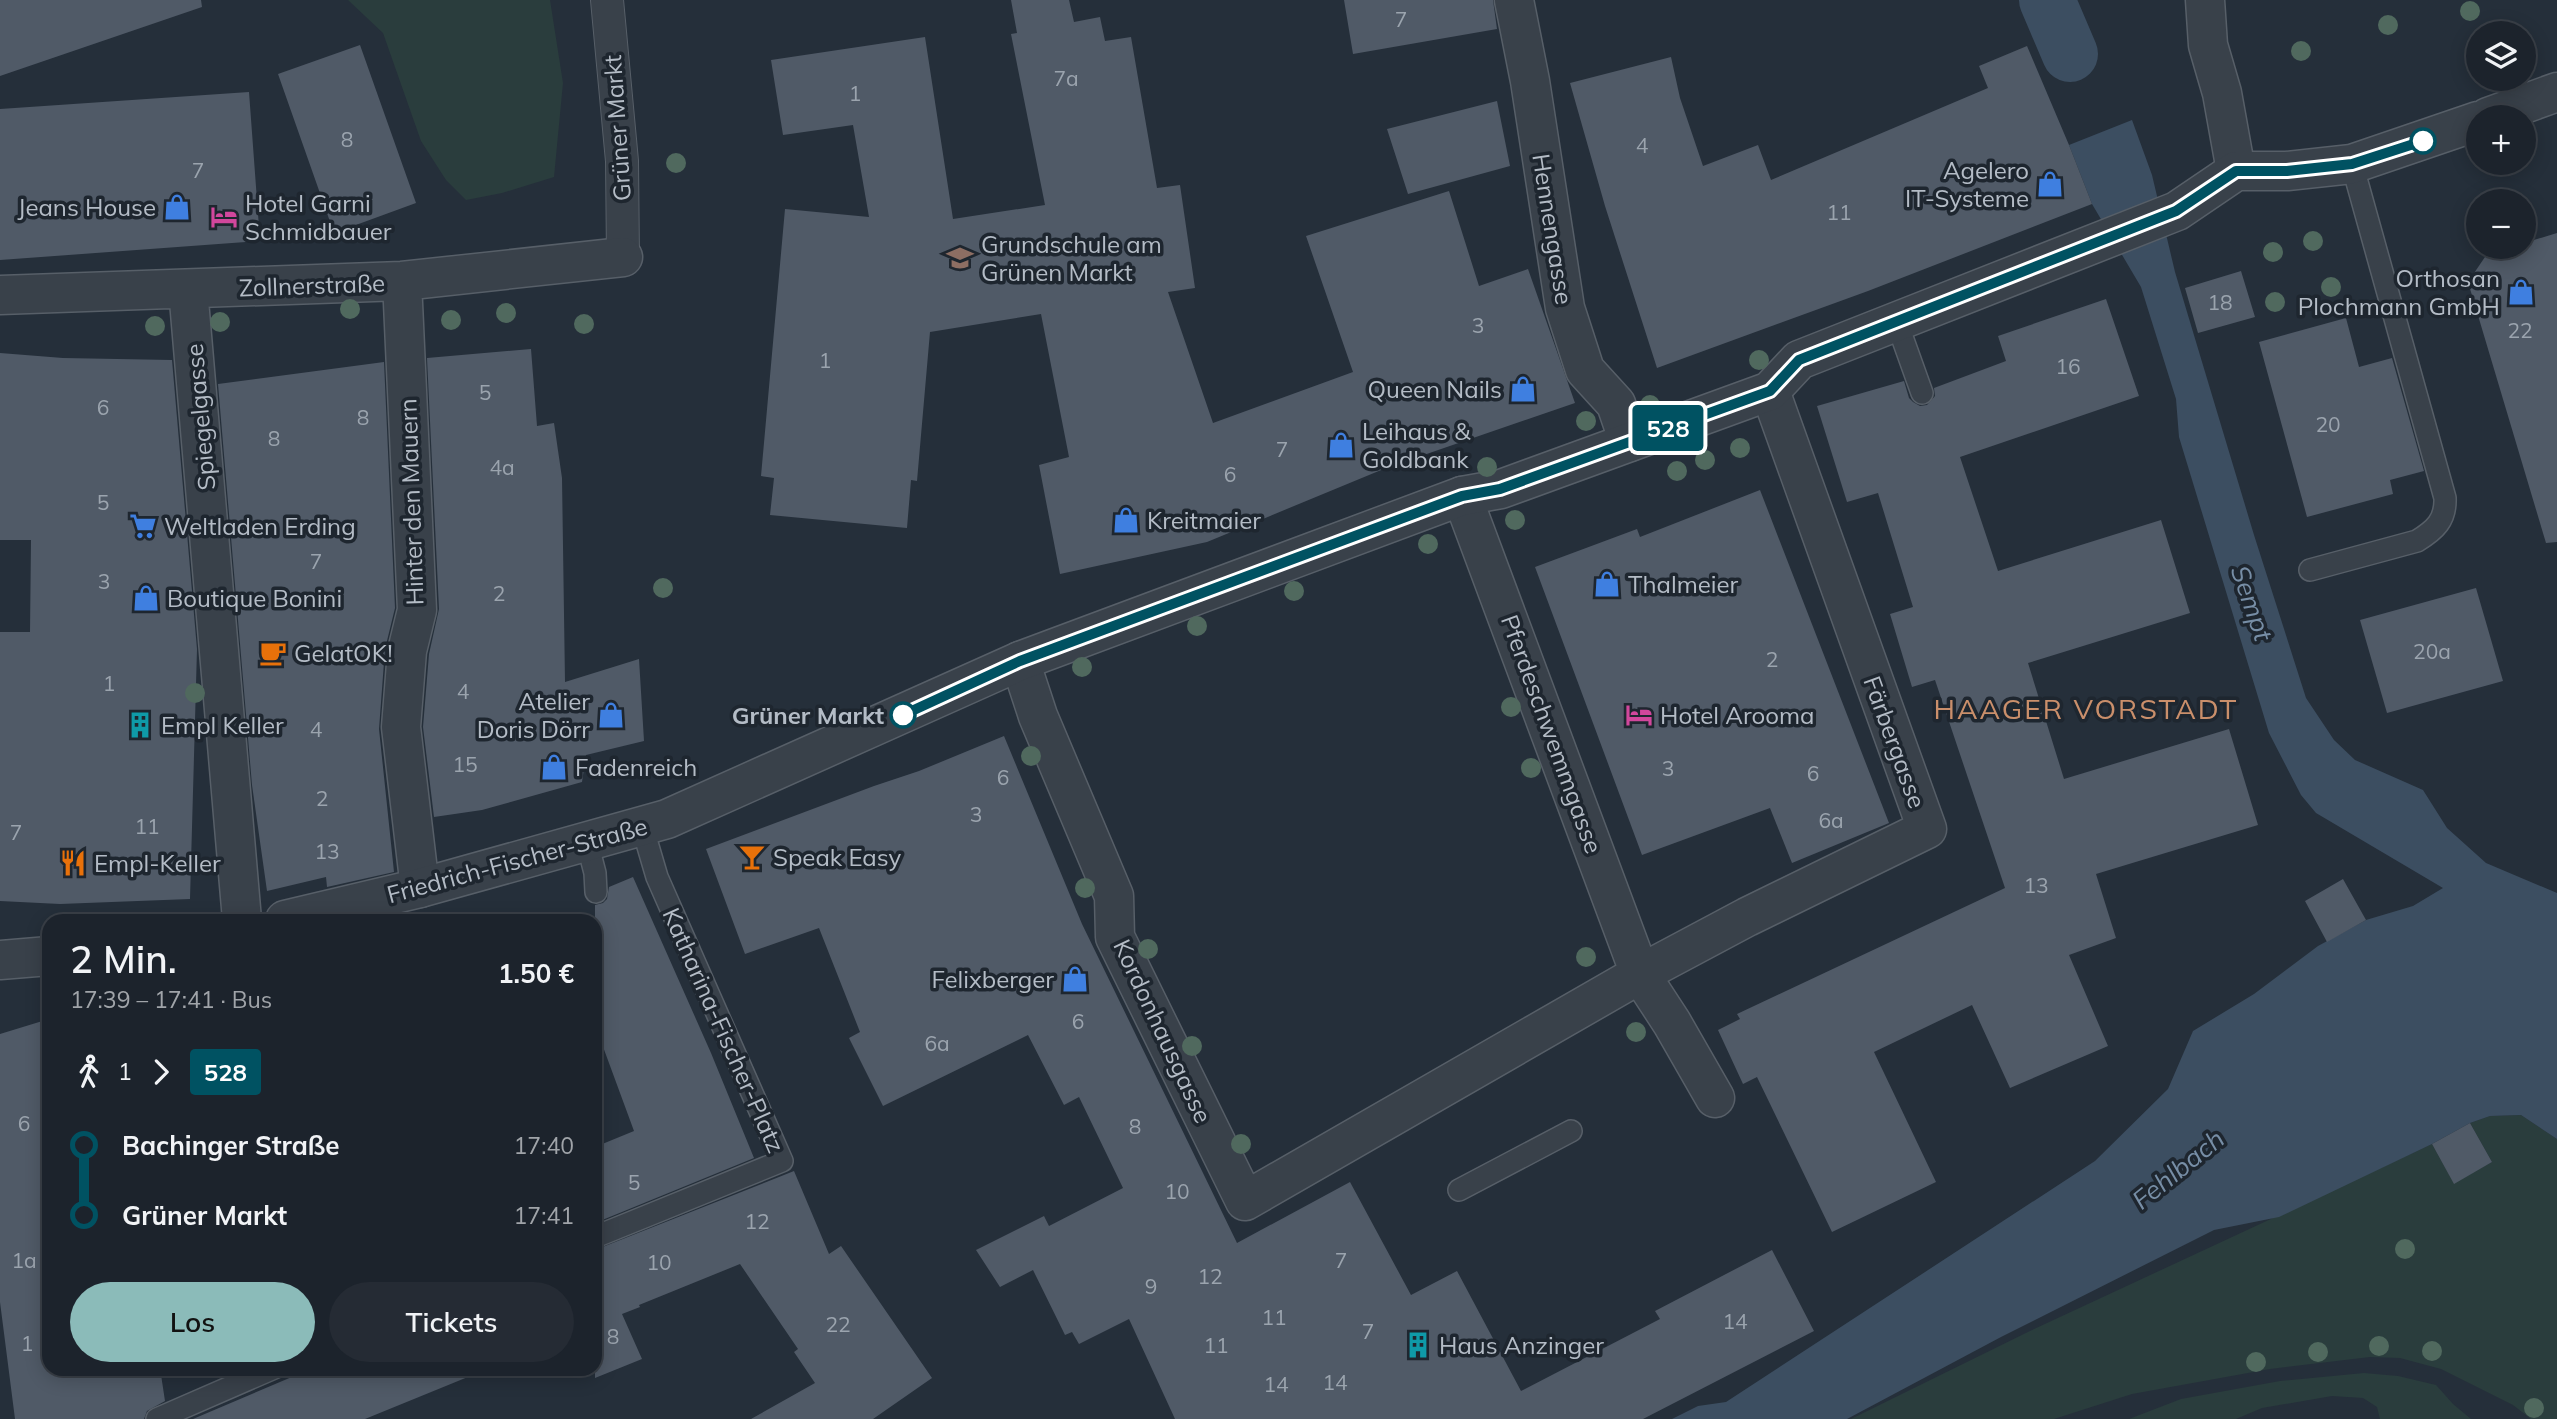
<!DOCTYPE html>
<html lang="de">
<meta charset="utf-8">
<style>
:root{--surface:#1c232c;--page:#252b34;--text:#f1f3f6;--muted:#a0a4a9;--line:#3a4048;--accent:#8bbbb9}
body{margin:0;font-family:Mulish,sans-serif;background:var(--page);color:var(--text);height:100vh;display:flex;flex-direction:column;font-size:26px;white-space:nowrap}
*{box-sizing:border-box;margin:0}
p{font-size:23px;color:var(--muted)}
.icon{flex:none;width:38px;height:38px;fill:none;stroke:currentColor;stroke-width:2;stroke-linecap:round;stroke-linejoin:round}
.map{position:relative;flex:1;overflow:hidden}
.panel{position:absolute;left:42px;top:914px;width:560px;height:462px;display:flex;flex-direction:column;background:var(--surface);border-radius:21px;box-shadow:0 4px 18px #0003,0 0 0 2px var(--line)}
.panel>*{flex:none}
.badge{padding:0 14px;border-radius:5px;font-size:24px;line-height:46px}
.controls{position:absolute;left:2466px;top:21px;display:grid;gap:14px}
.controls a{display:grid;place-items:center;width:70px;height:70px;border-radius:50%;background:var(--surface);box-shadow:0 4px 18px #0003,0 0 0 2px var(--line);font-size:35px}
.map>.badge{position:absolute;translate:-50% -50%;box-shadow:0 0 0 4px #fff}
.legs{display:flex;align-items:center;gap:10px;height:77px;padding:0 28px;font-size:23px}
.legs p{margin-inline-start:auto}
.overview{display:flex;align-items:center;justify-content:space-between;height:119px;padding:0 28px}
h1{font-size:38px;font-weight:600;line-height:52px}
.button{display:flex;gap:14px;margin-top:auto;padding:14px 28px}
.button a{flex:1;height:80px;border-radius:42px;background:var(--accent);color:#111;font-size:28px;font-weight:600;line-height:80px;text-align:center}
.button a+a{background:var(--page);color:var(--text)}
ul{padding:0 28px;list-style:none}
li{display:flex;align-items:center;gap:24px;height:70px;font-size:26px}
li i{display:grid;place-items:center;width:10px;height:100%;margin:0 9px;background:currentColor}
li i::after{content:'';width:18px;height:18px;margin:-9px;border:5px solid;border-radius:50%;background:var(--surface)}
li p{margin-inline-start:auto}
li:first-child i{background:linear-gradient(#0000 50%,currentColor 0)}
li:last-child i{background:linear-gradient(currentColor 50%,#0000 0)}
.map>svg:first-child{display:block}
</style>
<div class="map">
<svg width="2557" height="1419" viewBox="0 0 2557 1419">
<rect width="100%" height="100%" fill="#252f3a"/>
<path fill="#2a3d3d" d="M 348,0 L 550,0 L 563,83 L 554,177 L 502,193 L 466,200 L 446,180 L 421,141 L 383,33 Z
M 2521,1115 L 2557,1139 L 2557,1419 L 2531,1419 L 2513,1405 L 2441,1369 L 2400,1358 L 2370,1357 L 2270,1369 L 2132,1394 L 2054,1419 L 1851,1419 L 2030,1331 L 2432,1144 L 2454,1183 L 2492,1162 L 2470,1123 L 2490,1116 Z
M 2364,1373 L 2398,1376 L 2436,1385 L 2453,1404 L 2471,1419 L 2380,1419 L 2377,1407 L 2363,1398 L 2332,1396 L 2262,1408 L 2236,1419 L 2129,1419 L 2181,1399 L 2280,1381 Z"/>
<path fill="#3c4e61" d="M 2132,120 L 2152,175 L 2175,272 L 2254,535 L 2306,698 L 2334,740 L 2355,760 L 2423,790 L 2447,828 L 2486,863 L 2557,893 L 2557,1139 L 2521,1115 L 2490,1116 L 2470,1123 L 2432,1144 L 2279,1217 L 2214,1230 L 2001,1337 L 1847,1419 L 1672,1419 L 1698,1406 L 1726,1402 L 2095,1161 L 2168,1089 L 2193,1031 L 2254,994 L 2318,946 L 2366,920 L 2413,906 L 2443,888 L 2316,813 L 2301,795 L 2269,733 L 2179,437 L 2176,399 L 2141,287 L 2092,204 L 2069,145 Z"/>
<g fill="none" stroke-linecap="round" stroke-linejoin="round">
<path stroke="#3c4e61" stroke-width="56" d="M 2047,0 L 2070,54"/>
</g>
<path fill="#505a67" d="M 0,0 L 201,0 L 202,7 L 0,76 Z
M 1011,0 L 1069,0 L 1074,22 L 1100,17 L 1105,41 L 1131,37 L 1157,188 L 1180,185 L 1195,288 L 1168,292 L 1213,423 L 1353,372 L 1306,236 L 1449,191 L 1479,286 L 1528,269 L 1575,403 L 1386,468 L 1207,542 L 1060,574 L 1039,465 L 1069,457 L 1041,314 L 930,332 L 917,481 L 911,480 L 907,528 L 770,515 L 774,478 L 761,476 L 785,209 L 869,217 L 853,125 L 783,135 L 771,60 L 925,37 L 953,219 L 1045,205 L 1011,34 L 1017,33 Z
M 1344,0 L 1493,0 L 1497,29 L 1353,54 Z
M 360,45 L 416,203 L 334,233 L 278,74 Z
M 2027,46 L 2069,145 L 2092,204 L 1868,291 L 1657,368 L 1605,206 L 1570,83 L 1671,57 L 1680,98 L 1703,166 L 1758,145 L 1771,180 L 1988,88 L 1979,66 Z
M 249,92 L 260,241 L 0,260 L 0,109 Z
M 1497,101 L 1510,166 L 1408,194 L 1387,129 Z
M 2557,233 L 2557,542 L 2546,543 L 2468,282 L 2487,254 L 2510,247 L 2524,247 L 2524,243 Z
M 2241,271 L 2255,317 L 2198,333 L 2185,288 Z
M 2106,299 L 2139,396 L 1960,457 L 1998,571 L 2161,520 L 2190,613 L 2028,663 L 2064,779 L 2229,729 L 2258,825 L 2096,874 L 2116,938 L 2069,955 L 2108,1046 L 2010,1088 L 1972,1005 L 1874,1052 L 1936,1182 L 1832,1232 L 1757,1077 L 1743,1084 L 1718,1030 L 1740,1019 L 1737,1014 L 2005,888 L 1935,680 L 1912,687 L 1890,614 L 1913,607 L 1878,493 L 1847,502 L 1817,406 L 1904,381 L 1909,398 L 1913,402 L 1920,406 L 1927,405 L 1935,396 L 1934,388 L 2006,361 L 1998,336 Z
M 2346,318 L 2359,367 L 2392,358 L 2424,471 L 2390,480 L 2393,494 L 2307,517 L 2259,342 Z
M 531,349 L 537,426 L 554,423 L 562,478 L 565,682 L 639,659 L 644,741 L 586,755 L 582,782 L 482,810 L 434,817 L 423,727 L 429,654 L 439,609 L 427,358 Z
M 0,353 L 63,358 L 172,360 L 197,649 L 190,899 L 60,904 L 0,901 L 0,632 L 30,632 L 31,540 L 0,540 Z
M 384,362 L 395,608 L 385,649 L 379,729 L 394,872 L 327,887 L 326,877 L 267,891 L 252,785 L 218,384 Z
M 1760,490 L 1889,823 L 1792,863 L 1770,808 L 1642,855 L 1535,567 L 1637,529 L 1640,537 Z
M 2476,588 L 2503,681 L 2387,713 L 2360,620 Z
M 1004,736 L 1082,924 L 1237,1243 L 1350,1182 L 1411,1295 L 1457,1271 L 1521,1391 L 1660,1319 L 1655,1311 L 1772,1250 L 1814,1331 L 1643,1419 L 1175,1419 L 1129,1319 L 1079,1344 L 1072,1332 L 1065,1335 L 1033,1270 L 1000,1287 L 976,1250 L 1044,1216 L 1049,1226 L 1123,1188 L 1079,1097 L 1064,1105 L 1028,1035 L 883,1106 L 849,1038 L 860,1032 L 819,928 L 745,954 L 706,849 L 874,786 L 919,771 Z
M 633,877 L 711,1053 L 754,1158 L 595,1223 L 595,1147 L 634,1131 L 595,1025 L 595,905 L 603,903 L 607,899 L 609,887 Z
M 2343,879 L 2366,920 L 2327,942 L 2305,901 Z
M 49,1019 L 49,1368 L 160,1368 L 165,1401 L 147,1411 L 144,1419 L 15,1419 L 0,1302 L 0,1034 Z
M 2470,1123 L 2492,1162 L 2454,1184 L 2432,1144 Z
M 794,1171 L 829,1254 L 841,1246 L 932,1378 L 873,1419 L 751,1419 L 815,1383 L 794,1352 L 798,1349 L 740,1264 L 639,1305 L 640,1307 L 622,1314 L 642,1359 L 595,1378 L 595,1250 Z
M 313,1368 L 485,1368 L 485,1370 L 365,1419 L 193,1419 Z"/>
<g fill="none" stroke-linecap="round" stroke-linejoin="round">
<g stroke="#575f68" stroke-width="24">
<path id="service" d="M 1897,323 L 1922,393
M 2310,570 L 2417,541 C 2435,530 2446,520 2445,498 L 2352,164
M 587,842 L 595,873 L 596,892
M 1459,1190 L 1571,1131
M 595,1237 L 782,1161 L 657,877 L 642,826
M 157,1419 L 274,1368"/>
</g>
<g stroke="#575f68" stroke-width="34">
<path id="pedestrian" d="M 607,0 L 622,161 L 623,257"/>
</g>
<g stroke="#575f68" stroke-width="41">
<path id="minor" d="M 1514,0 L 1530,81 L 1565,308 L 1585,370 L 1616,404 L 1629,442
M 2205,0 L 2208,45 L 2222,93 L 2236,171
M 402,281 L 417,610 L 407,651 L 401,727 L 420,888
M 188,289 L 242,920
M 0,295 L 402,281 L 623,257
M 1462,496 L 1640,974 L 1672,1023 L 1715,1098
M 1020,661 L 1038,716 L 1114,896 L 1115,937 L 1245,1201 L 1640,974 L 1747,917 L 1927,829 L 1770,391"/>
</g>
<g stroke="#575f68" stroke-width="41">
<path id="tertiary" d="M 2488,117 L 2557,92
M 285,920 L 420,888 L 667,819 L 1020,661 L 1462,496 L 1501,489 L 1770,391 L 1799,360 L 2177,211 L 2236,171 L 2287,171 L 2352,164 L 2478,121
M 0,960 L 49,956"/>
</g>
<use href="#service" stroke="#39414a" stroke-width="21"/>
<use href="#pedestrian" stroke="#39414a" stroke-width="32"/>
<use href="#minor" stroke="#39414a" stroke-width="38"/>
<use href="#tertiary" stroke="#39414a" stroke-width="38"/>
</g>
<g fill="#50695e">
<circle cx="2470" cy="11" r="10"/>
<circle cx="2388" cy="25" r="10"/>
<circle cx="2301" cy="51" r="10"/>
<circle cx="676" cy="163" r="10"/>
<circle cx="2313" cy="241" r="10"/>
<circle cx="2273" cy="252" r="10"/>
<circle cx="2331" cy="287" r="10"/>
<circle cx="2275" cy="302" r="10"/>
<circle cx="350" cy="309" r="10"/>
<circle cx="506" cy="313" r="10"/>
<circle cx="451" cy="320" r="10"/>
<circle cx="220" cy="322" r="10"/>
<circle cx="584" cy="324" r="10"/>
<circle cx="155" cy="326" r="10"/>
<circle cx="1759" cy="360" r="10"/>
<circle cx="1650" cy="405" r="10"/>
<circle cx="1586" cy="421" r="10"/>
<circle cx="1740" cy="448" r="10"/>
<circle cx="1705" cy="460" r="10"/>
<circle cx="1487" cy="467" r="10"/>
<circle cx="1677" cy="471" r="10"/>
<circle cx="1515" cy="520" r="10"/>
<circle cx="1428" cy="544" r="10"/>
<circle cx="663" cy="588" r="10"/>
<circle cx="1294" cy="591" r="10"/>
<circle cx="1197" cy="626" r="10"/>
<circle cx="1082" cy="667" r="10"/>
<circle cx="195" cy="693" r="10"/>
<circle cx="1511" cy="707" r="10"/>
<circle cx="1031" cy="756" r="10"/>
<circle cx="1531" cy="768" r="10"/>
<circle cx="1085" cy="888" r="10"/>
<circle cx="1148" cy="949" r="10"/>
<circle cx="1586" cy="957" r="10"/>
<circle cx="1636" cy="1032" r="10"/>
<circle cx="1192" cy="1046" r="10"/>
<circle cx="1241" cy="1144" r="10"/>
<circle cx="2405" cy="1249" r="10"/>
<circle cx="2379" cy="1346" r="10"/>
<circle cx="2432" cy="1351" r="10"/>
<circle cx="2318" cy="1352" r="10"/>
<circle cx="2256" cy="1362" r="10"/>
<circle cx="2534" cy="1408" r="10"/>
</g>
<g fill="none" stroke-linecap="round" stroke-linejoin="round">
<g stroke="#fff" stroke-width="16">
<path id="line-1" d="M 903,715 L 1020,661 L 1462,496 L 1500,489 L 1770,391 L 1799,360 L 2176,211 L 2236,171 L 2287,171 L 2352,164 L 2423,141"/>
</g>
<use href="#line-1" stroke="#005262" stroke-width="10"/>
</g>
<defs>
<g id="shop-bare" transform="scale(2.1)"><path d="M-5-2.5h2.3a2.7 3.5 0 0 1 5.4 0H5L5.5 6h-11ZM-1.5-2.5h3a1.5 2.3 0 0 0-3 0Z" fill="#3f7fe0" stroke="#1e262f" stroke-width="2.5" paint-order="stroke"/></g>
<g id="hotel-bare" transform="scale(2.1)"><path d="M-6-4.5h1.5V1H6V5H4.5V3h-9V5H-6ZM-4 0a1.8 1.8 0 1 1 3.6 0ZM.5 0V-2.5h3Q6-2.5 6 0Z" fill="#d1479c" stroke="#1e262f" stroke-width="2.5" paint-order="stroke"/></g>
<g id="school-bare" transform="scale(2.1)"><path d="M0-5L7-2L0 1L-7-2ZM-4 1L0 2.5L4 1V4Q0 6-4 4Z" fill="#8d6e63" stroke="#1e262f" stroke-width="2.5" paint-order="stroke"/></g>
<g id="supermarket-bare" transform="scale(2.1)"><path d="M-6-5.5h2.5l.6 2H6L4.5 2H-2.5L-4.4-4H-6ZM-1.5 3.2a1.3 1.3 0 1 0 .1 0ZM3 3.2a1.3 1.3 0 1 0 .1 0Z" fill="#3f7fe0" stroke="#1e262f" stroke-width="2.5" paint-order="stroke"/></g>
<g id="cafe-bare" transform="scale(2.1)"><path d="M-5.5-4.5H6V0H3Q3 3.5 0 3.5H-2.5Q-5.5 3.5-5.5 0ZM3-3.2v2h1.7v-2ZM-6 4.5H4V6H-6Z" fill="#e8710a" stroke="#1e262f" stroke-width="2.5" paint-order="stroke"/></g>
<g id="building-bare" transform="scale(2.1)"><path d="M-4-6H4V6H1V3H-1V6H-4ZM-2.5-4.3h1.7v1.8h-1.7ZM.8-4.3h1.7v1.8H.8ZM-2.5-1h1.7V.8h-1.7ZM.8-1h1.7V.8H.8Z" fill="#0f9aa8" stroke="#1e262f" stroke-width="2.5" paint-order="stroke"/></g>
<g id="bar-bare" transform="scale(2.1)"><path d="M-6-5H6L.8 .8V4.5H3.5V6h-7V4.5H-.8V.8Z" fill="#e8710a" stroke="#1e262f" stroke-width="2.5" paint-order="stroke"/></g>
<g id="restaurant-bare" transform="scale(2.1)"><path d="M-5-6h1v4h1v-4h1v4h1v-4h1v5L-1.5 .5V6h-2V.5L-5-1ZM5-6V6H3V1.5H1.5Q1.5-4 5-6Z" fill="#e8710a" stroke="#1e262f" stroke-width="2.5" paint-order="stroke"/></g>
</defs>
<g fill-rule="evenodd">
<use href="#shop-bare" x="2050" y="184"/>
<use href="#shop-bare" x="177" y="207"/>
<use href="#hotel-bare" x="224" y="217"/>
<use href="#school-bare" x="960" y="258"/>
<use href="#shop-bare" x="2521" y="292"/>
<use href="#shop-bare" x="1523" y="389"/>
<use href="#shop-bare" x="1341" y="445"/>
<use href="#shop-bare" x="1126" y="520"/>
<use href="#supermarket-bare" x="143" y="526"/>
<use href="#shop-bare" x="1607" y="584"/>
<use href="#shop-bare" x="146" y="598"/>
<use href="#cafe-bare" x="273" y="653"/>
<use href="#shop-bare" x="611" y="715"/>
<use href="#hotel-bare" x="1639" y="715"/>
<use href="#building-bare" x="140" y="725"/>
<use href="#shop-bare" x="554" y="767"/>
<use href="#bar-bare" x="752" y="857"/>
<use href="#restaurant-bare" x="73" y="863"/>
<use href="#shop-bare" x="1075" y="979"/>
<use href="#building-bare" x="1418" y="1345"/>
</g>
<g fill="#fff" stroke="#005262" stroke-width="3.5">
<circle cx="2423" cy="141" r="12"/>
<circle cx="903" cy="715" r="12"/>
</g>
<g text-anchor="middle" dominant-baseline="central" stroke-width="7" stroke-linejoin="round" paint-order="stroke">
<g font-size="21" fill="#9ba4ae">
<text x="1401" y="19">7</text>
<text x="1066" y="78">7a</text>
<text x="855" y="93">1</text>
<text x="347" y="139">8</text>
<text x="1642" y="145">4</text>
<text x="198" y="170">7</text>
<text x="1839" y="212">11</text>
<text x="2220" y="302">18</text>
<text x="1478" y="325">3</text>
<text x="2520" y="330">22</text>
<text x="825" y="360">1</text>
<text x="2068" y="366">16</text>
<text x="485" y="392">5</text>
<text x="103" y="407">6</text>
<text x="363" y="417">8</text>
<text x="2328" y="424">20</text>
<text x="274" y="438">8</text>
<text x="1282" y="449">7</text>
<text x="502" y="467">4a</text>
<text x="1230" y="474">6</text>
<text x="103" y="502">5</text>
<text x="316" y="561">7</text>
<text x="104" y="581">3</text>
<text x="499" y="593">2</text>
<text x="2432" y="651">20a</text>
<text x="1772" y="659">2</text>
<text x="109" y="683">1</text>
<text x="463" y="691">4</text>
<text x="316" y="729">4</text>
<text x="465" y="764">15</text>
<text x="1668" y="768">3</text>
<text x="1813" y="773">6</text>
<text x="1003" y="777">6</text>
<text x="322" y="798">2</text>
<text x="976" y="814">3</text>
<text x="1831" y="820">6a</text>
<text x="147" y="826">11</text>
<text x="16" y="832">7</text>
<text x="327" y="851">13</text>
<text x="2036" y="885">13</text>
<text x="1078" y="1021">6</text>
<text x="937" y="1043">6a</text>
<text x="24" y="1123">6</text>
<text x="1135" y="1126">8</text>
<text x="634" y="1182">5</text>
<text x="1177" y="1191">10</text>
<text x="757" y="1221">12</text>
<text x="24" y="1260">1a</text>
<text x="1341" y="1260">7</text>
<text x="659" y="1262">10</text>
<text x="1210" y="1276">12</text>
<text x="1151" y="1286">9</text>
<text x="1274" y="1317">11</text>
<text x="1735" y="1321">14</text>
<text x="838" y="1324">22</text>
<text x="1368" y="1331">7</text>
<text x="613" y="1336">8</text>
<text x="27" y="1343">1</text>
<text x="1216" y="1345">11</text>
<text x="1335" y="1382">14</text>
<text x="1276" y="1384">14</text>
</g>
<g font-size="24" fill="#b4bcc6" stroke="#1e262f">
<text transform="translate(617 128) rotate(-94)">Grüner Markt</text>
<text transform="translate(1553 229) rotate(81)">Hennengasse</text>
<text transform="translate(312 285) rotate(-2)">Zollnerstraße</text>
<text transform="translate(200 417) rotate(-95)">Spiegelgasse</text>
<text transform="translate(411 502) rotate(-92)">Hinter den Mauern</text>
<text transform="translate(1552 734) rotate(70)">Pferdeschwemmgasse</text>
<text transform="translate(1895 742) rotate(70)">Färbergasse</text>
<text transform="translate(517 860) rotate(-15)">Friedrich-Fischer-Straße</text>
<text transform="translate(724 1030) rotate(66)">Katharina-Fischer-Platz</text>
<text transform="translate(1163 1031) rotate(65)">Kordonhausgasse</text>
</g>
<g font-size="24" fill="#b4bcc6" stroke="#1e262f" text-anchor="start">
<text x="2029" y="170" text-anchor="end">Agelero<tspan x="2029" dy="28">IT-Systeme</tspan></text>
<text x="245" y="203">Hotel Garni<tspan x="245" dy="28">Schmidbauer</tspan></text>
<text x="156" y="207" text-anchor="end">Jeans House</text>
<text x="981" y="244">Grundschule am<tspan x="981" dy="28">Grünen Markt</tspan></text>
<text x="2500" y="278" text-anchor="end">Orthosan<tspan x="2500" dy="28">Plochmann GmbH</tspan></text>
<text x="1502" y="389" text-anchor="end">Queen Nails</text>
<text x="1362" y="431">Leihaus &amp;<tspan x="1362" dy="28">Goldbank</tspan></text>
<text x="1147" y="520">Kreitmaier</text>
<text x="164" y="526">Weltladen Erding</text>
<text x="1628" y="584">Thalmeier</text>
<text x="167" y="598">Boutique Bonini</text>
<text x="294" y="653">GelatOK!</text>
<text x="590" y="701" text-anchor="end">Atelier<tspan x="590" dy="28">Doris Dörr</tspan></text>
<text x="1660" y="715">Hotel Arooma</text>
<text x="161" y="725">Empl Keller</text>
<text x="575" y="767">Fadenreich</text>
<text x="773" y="857">Speak Easy</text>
<text x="94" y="863">Empl-Keller</text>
<text x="1054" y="979" text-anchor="end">Felixberger</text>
<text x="1439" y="1345">Haus Anzinger</text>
</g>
<g font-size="24" font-weight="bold" fill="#b4bcc6" stroke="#1e262f" text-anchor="end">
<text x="884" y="715">Grüner Markt</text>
</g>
<g font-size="26" font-style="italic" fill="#778ea6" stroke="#1e262f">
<text transform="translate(2252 603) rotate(71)">Sempt</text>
<text transform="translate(2178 1169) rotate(-39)">Fehlbach</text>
</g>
<g font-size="28" letter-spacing="2" fill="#ca8f6b" stroke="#1e262f">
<text x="2086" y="708">HAAGER VORSTADT</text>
</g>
</g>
</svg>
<div class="controls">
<a><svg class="icon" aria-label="layers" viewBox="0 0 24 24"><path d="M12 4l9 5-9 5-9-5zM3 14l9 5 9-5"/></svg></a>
<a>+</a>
<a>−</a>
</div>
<b class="badge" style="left:1668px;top:428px;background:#005262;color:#fff">528</b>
<section class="panel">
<div class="overview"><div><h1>2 Min.</h1><p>17:39 – 17:41 · Bus</p></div><b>1.50 €</b></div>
<div class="legs"><svg class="icon" aria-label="walk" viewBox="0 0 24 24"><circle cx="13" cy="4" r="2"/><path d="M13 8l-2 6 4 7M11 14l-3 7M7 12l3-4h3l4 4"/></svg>1<svg class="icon" aria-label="forward" viewBox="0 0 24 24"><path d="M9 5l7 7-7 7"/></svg><b class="badge" style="background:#005262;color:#fff">528</b></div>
<ul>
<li><i style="color:#005262"></i><b>Bachinger Straße</b><p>17:40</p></li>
<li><i style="color:#005262"></i><b>Grüner Markt</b><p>17:41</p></li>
</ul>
<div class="button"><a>Los</a><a>Tickets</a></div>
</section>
</div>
